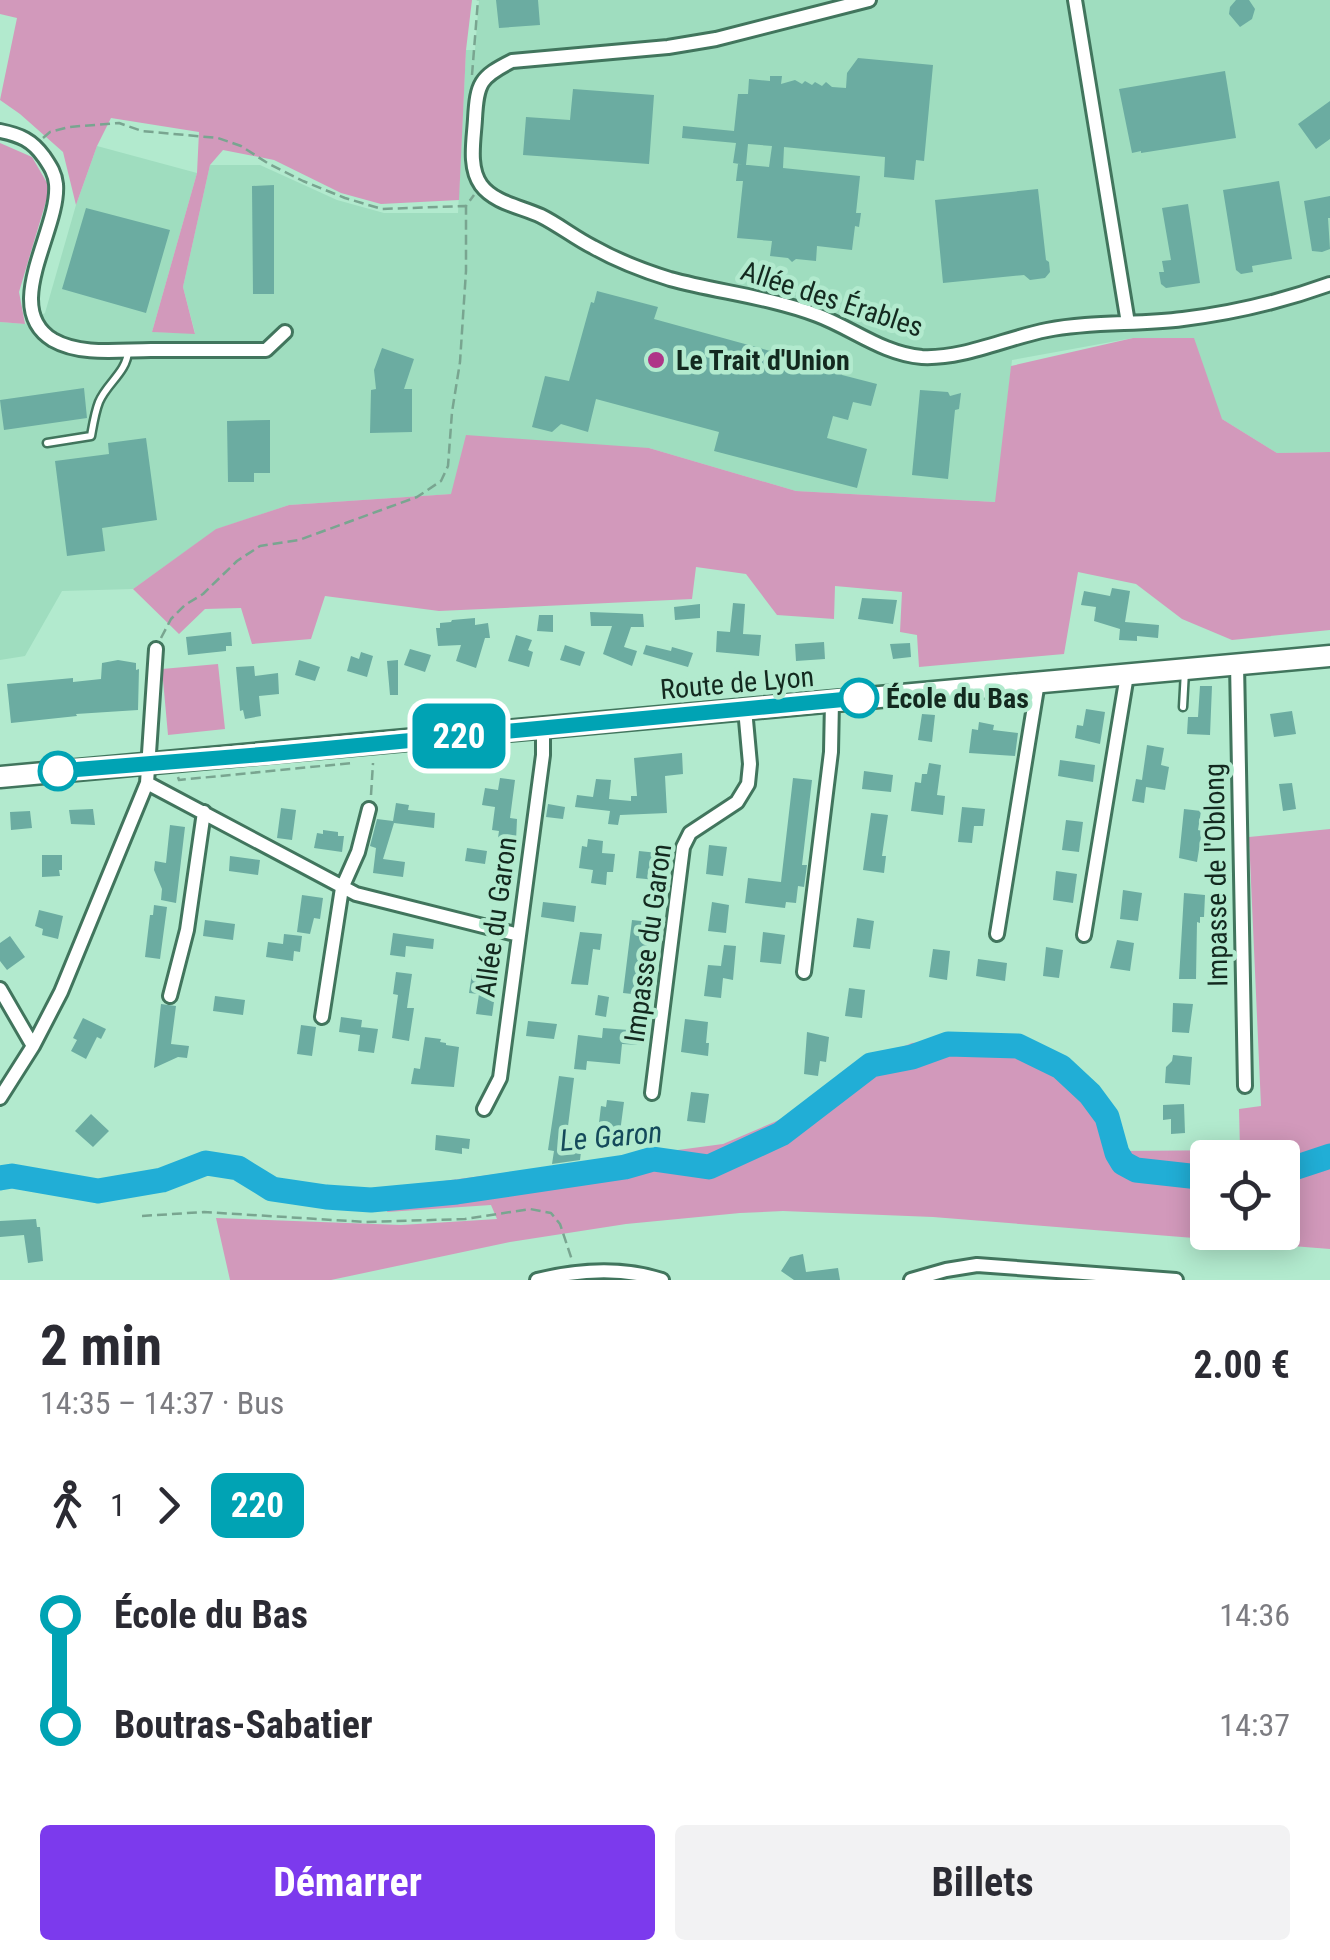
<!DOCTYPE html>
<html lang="fr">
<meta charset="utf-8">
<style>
:root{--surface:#fff;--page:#f2f2f3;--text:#2b2b33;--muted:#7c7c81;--accent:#7c3aed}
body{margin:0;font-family:"Roboto Condensed",sans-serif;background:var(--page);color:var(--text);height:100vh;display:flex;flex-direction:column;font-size:38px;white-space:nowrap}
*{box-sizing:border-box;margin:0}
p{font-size:32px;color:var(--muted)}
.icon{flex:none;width:55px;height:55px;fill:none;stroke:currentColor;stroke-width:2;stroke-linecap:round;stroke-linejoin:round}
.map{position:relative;height:1280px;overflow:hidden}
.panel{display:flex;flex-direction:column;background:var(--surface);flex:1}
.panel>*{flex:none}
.badge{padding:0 20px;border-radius:15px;font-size:35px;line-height:65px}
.tools{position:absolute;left:1190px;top:1140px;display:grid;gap:20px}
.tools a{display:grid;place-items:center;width:110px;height:110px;border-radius:10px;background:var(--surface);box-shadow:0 5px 25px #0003;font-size:50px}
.map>.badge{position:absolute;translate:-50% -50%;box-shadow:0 0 0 5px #fff}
.legs{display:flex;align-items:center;gap:15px;height:110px;padding:0 40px;font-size:32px}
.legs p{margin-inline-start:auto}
.summary{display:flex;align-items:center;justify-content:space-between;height:170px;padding:0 40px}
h1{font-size:55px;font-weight:700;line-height:75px}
.primary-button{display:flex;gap:20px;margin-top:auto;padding:20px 40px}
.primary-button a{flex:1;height:115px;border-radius:10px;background:var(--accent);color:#fff;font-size:40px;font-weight:700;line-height:115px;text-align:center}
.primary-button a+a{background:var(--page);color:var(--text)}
ul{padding:0 40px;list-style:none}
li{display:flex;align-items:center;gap:35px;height:110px;font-size:38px}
li i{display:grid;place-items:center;width:15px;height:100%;margin:0 12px;background:currentColor}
li i::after{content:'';width:25px;height:25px;margin:-12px;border:8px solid;border-radius:50%;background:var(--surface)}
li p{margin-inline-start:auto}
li:first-child i{background:linear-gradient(#0000 50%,currentColor 0)}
li:last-child i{background:linear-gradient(currentColor 50%,#0000 0)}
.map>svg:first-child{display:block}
</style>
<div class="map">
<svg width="1330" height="1280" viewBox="0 0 1330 1280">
<rect width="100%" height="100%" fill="#b2eace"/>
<path fill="#9fddbf" d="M 479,0 L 1330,0 L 1330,452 L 1277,453 L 1222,419 L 1133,338 L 1012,360 L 996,502 L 796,491 L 649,448 L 452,494 L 289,505 L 217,529 L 133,589 L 62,591 L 25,656 L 0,660 L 0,322 L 25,324 L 45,313 L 76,205 L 97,146 L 197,173 L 152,332 L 195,333 L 183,287 L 210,165 L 260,165 L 337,200 L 384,213 L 458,213 L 466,50 L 475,50 Z"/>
<path fill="#d299bb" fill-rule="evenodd" d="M 0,0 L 472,0 L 466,50 L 459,200 L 381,204 L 341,193 L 274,160 L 223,150 L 210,165 L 183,287 L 195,334 L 152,332 L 197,173 L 199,132 L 111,118 L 97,146 L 76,205 L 63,152 L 20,114 L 0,100 L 17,18 L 0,14 Z
M 0,143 L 32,157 L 50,188 L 19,292 L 25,324 L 0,322 Z
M 1133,338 L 1194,338 L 1222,419 L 1277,453 L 1330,452 L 1330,630 L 1232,640 L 1182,619 L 1136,584 L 1078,572 L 1064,654 L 919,667 L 917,635 L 900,632 L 902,592 L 835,586 L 834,619 L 777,615 L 746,574 L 696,567 L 692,599 L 439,611 L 325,596 L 311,639 L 252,644 L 241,608 L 205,609 L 179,634 L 133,589 L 216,529 L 289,505 L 451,494 L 466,435 L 649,448 L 796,491 L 995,502 L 1011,366 Z
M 218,664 L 225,729 L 168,735 L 162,669 Z
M 1330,829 L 1330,1249 L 933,1217 L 783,1211 L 740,1213 L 626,1224 L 510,1242 L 331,1280 L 230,1280 L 216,1218 L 401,1225 L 497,1219 L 491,1205 L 387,1212 L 398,1187 L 723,1144 L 800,1111 L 867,1061 L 912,1043 L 964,1038 L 1022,1041 L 1071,1068 L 1108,1105 L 1123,1151 L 1240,1150 L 1239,1109 L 1261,1106 L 1249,837 ZM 1208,1158 L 1282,1158 L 1282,1232 L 1208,1232 Z"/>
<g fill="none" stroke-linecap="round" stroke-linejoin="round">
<path stroke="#21aed6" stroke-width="25" d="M 1282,1172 L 1330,1156
M 0,1178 L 12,1176 L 98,1191 L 162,1180 L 206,1163 L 238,1168 L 272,1189 L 326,1197 L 371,1200 L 457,1192 L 625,1167 L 653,1159 L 709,1167 L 781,1134 L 871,1065 L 912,1057 L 948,1044 L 1018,1046 L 1061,1067 L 1090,1094 L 1107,1117 L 1117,1153 L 1123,1163 L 1136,1170 L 1208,1178"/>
</g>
<path fill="#6baca1" d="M 496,0 L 538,0 L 540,25 L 499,28 Z
M 1236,0 L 1249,0 L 1255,9 L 1252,19 L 1240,27 L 1229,14 L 1230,7 Z
M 858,58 L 933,65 L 924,161 L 916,160 L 914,180 L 884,177 L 885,157 L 784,147 L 783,168 L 860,176 L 856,213 L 861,213 L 859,227 L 855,226 L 852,250 L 817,246 L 816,261 L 796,259 L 792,262 L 788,258 L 770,256 L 772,241 L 737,238 L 743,181 L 736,181 L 738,164 L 769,167 L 772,146 L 748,144 L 746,165 L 733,163 L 736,143 L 682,138 L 683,126 L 734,131 L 738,94 L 748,94 L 749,79 L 770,81 L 770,76 L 782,76 L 781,84 L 795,80 L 802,84 L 805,81 L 812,85 L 815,82 L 822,86 L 826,82 L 832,87 L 846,88 L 847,73 Z
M 1225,71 L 1236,138 L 1141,153 L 1141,151 L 1132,153 L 1119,89 Z
M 573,89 L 654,95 L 649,164 L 523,155 L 526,117 L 570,120 Z
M 1330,101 L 1330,139 L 1316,149 L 1298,124 Z
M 1279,181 L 1292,259 L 1252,266 L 1253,272 L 1241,274 L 1236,270 L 1223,190 Z
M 274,185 L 274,294 L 253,294 L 252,186 Z
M 1038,189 L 1046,260 L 1049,262 L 1050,272 L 1045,278 L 1030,280 L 1024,275 L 943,283 L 935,200 Z
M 1330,196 L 1330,218 L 1328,218 L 1330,249 L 1322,252 L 1312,251 L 1304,201 Z
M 1188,204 L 1200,283 L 1166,288 L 1161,284 L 1159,272 L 1164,272 L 1162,261 L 1171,260 L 1162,208 Z
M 86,208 L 170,230 L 146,313 L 62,289 Z
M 597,291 L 658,307 L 654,319 L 843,371 L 842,375 L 877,384 L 871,406 L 853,402 L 848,420 L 833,416 L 827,438 L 867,449 L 857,488 L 714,451 L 719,432 L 596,399 L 588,432 L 561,424 L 552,432 L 532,427 L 545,376 L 569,381 L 591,302 L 594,303 Z
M 382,348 L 414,359 L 404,389 L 412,389 L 412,432 L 370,433 L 371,390 L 376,389 L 374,370 Z
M 84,388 L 87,418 L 4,430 L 0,400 Z
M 920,390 L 948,392 L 950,396 L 961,393 L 959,409 L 955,410 L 948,479 L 912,475 Z
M 270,420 L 270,473 L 254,473 L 254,482 L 228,482 L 227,421 Z
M 146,438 L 157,520 L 102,528 L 105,551 L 67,556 L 55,461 L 109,454 L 108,443 Z
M 1112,588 L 1130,591 L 1125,622 L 1159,625 L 1158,638 L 1137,636 L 1137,641 L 1119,640 L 1120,629 L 1094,621 L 1096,607 L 1081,605 L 1084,591 L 1110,596 Z
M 862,598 L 897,600 L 893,624 L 858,619 Z
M 733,603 L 745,604 L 743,634 L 761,635 L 759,656 L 716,652 L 717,631 L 730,632 Z
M 700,604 L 700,618 L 675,620 L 674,607 Z
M 590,612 L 643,614 L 644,627 L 631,627 L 624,647 L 637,651 L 632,666 L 603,654 L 612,626 L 591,626 Z
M 539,615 L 553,615 L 553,632 L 537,631 Z
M 475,618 L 475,625 L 488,623 L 490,638 L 485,638 L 476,668 L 456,661 L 461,645 L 438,646 L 436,628 L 440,628 L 440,623 L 451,622 L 452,620 Z
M 231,632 L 232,646 L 226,646 L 226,651 L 188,655 L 186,637 Z
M 516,635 L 532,640 L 528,650 L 533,652 L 529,667 L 508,661 Z
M 824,642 L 825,659 L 796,661 L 795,644 Z
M 910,643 L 911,657 L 893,659 L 890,644 Z
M 565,645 L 585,652 L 580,666 L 560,660 Z
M 646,645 L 671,651 L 672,647 L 693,653 L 688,667 L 643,654 Z
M 410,649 L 431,655 L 425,672 L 404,665 Z
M 361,652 L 373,656 L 367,677 L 347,671 L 351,656 L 359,659 Z
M 118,660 L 136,663 L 136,670 L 139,669 L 138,710 L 76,714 L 77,716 L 11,723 L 7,684 L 73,678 L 73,682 L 101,679 L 102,663 Z
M 299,660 L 320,667 L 315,681 L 295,675 Z
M 398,660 L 398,695 L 390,695 L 387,661 Z
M 254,666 L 255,676 L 278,673 L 279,694 L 259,696 L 261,716 L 245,719 L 243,710 L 240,711 L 236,667 Z
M 1200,686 L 1212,686 L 1210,735 L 1187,734 L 1188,717 L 1198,717 Z
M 1086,709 L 1105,712 L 1100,744 L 1075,738 L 1077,725 L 1083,726 Z
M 1292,711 L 1296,734 L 1274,737 L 1270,714 Z
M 922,714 L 935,715 L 932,742 L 918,740 Z
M 979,722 L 994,725 L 993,730 L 1018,733 L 1015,756 L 969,753 L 972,729 L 978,730 Z
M 1147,745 L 1164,748 L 1161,765 L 1169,767 L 1165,790 L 1146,787 L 1144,803 L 1132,801 L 1136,779 L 1142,780 Z
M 682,753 L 683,774 L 665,776 L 667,813 L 620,815 L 618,825 L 608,824 L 610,811 L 575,807 L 577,795 L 593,797 L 596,779 L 611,780 L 609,799 L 631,801 L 631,796 L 637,796 L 634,758 Z
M 1060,760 L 1095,765 L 1093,782 L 1058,776 Z
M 929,763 L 941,765 L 937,795 L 945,796 L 943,815 L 911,811 L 915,782 L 921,783 L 922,774 L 927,774 Z
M 864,771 L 893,775 L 891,792 L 862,789 Z
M 500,778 L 515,780 L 510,818 L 517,819 L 516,841 L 498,838 L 499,831 L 492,830 L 495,807 L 482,805 L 485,788 L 498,790 Z
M 793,778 L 812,780 L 802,865 L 807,865 L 804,887 L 798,886 L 796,903 L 786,902 L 785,908 L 745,903 L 748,878 L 781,882 Z
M 1292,783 L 1296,809 L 1283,811 L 1279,784 Z
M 396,803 L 409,805 L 408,810 L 435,813 L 434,828 L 394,823 L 383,859 L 405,862 L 403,877 L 373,873 L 376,848 L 370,846 L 377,819 L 393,821 Z
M 548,804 L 565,807 L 563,819 L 546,817 Z
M 962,807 L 985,809 L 983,826 L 974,826 L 972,843 L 958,842 Z
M 281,808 L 296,810 L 292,840 L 277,838 Z
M 93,809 L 95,825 L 71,824 L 69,810 Z
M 1184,809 L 1201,811 L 1198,830 L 1202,831 L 1197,862 L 1179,858 Z
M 30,811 L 32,828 L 11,830 L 10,812 Z
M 871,813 L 888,815 L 882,856 L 886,856 L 884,873 L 863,870 Z
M 1066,820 L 1083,822 L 1079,852 L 1062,850 Z
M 170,825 L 185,827 L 176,903 L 161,900 L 162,889 L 154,870 L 155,861 L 166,863 Z
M 323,830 L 338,832 L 338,836 L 344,836 L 342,852 L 314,848 L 317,833 L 323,834 Z
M 588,839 L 603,841 L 602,853 L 615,854 L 613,872 L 607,872 L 606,885 L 591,883 L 593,870 L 579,868 L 582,846 L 587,847 Z
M 709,845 L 727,847 L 723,876 L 706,874 Z
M 467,848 L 487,851 L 485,864 L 465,861 Z
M 639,851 L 658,853 L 656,880 L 636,878 Z
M 42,855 L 62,855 L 62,870 L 59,870 L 60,876 L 42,877 Z
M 230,856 L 260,860 L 258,875 L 229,871 Z
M 494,869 L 510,871 L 508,893 L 492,891 Z
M 1056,871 L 1077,874 L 1073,903 L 1053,900 Z
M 1123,890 L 1142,893 L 1138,921 L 1120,919 Z
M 1184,893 L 1205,895 L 1204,917 L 1200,917 L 1200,923 L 1197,922 L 1196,979 L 1179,979 Z
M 302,895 L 323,898 L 320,919 L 314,918 L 310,934 L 297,932 Z
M 543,902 L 576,906 L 574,922 L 541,917 Z
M 712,902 L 729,905 L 726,933 L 708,931 Z
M 154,905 L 167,907 L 160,959 L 145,957 L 150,915 L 153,915 Z
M 39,910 L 63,916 L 58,939 L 42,935 L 43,929 L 35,926 Z
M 857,918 L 874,921 L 870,949 L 853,947 Z
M 205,920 L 235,924 L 233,940 L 203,936 Z
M 632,920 L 650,922 L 641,995 L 623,993 Z
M 580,932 L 602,934 L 600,950 L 593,949 L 588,985 L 571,984 Z
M 763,932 L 785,935 L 781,964 L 760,962 Z
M 393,933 L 434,939 L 433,949 L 406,946 L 405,957 L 390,955 Z
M 284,934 L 302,936 L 300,952 L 294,951 L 293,961 L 266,957 L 268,942 L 283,944 Z
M 10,936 L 25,957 L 7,970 L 0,961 L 0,943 Z
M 1117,940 L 1134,943 L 1130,971 L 1110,968 Z
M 724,945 L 736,946 L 733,980 L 723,978 L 721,998 L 704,996 L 708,965 L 721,966 Z
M 1046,947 L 1063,950 L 1059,978 L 1043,976 Z
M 933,949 L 950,951 L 947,980 L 929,977 Z
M 478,954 L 493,956 L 489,986 L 496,987 L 492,1016 L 476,1014 L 479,994 L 469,993 L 472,973 L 476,973 Z
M 978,959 L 1007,963 L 1005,981 L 976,976 Z
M 396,972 L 412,974 L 407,1008 L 414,1008 L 409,1041 L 392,1038 L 398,995 L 393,994 Z
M 849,988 L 865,990 L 862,1018 L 845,1016 Z
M 598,995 L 609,997 L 606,1017 L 595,1015 Z
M 215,996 L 245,1000 L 243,1015 L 213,1011 Z
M 1173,1003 L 1193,1004 L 1189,1033 L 1172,1032 Z
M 161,1004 L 176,1006 L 171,1044 L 189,1046 L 187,1058 L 178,1057 L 154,1068 Z
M 341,1017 L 362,1020 L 360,1035 L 339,1032 Z
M 83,1018 L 106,1029 L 101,1039 L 97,1037 L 86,1059 L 71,1051 L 77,1040 L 73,1038 Z
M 685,1019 L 708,1022 L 706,1043 L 709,1043 L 708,1056 L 681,1052 Z
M 528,1021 L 557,1024 L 554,1039 L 526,1036 Z
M 301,1025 L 316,1027 L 312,1056 L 297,1054 Z
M 361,1027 L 378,1029 L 374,1053 L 358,1051 Z
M 603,1028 L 641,1031 L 640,1045 L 622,1044 L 620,1064 L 587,1061 L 586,1070 L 574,1069 L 578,1035 L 602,1038 Z
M 807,1032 L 829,1037 L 826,1062 L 820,1061 L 818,1076 L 804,1074 Z
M 425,1037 L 441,1039 L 440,1042 L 446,1043 L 446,1045 L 459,1047 L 454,1087 L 411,1084 L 414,1068 L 420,1069 Z
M 1173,1055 L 1192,1057 L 1190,1085 L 1165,1083 L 1166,1067 L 1172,1061 Z
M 559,1076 L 574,1078 L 566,1142 L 582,1144 L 580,1160 L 552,1164 L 554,1151 L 548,1150 Z
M 691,1092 L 709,1094 L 705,1123 L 687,1121 Z
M 607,1100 L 624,1102 L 620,1132 L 631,1133 L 630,1145 L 618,1143 L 619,1133 L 598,1131 L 601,1106 L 606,1107 Z
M 1184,1104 L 1185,1133 L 1171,1134 L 1171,1119 L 1163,1120 L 1163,1105 Z
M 91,1114 L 109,1131 L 93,1147 L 75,1131 Z
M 436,1135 L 470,1139 L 469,1149 L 462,1148 L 462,1154 L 435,1150 Z
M 36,1219 L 37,1227 L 40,1227 L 43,1261 L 28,1263 L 24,1235 L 0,1237 L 0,1221 Z
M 803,1254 L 806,1272 L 838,1268 L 840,1280 L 794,1280 L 781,1271 L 790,1257 Z"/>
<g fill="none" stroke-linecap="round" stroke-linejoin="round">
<g stroke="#41755d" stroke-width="11">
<path id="service" d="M 47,443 L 91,436 C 93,425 95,412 99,402 C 107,383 127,372 128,351
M 1183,707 L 1185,671"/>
</g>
<g stroke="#41755d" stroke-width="18">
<path id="minor" d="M 869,0 L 716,39 L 668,47 L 512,61 C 480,77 477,83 475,119 C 474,139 468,167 481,185 C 494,203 522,207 541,216 C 559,225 575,238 593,247 C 616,260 644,271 670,279 C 718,292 769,297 817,315 C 852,328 883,354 922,357 C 964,359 1006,338 1047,330 C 1092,321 1138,325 1183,319 C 1233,313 1283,301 1330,284
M 1075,0 L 1128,323
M 0,131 C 20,135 32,140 44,157 C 50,166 55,173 56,184 C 60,230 0,308 53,340 C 81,356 120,350 151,350 C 189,350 227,350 266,350 L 285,332
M 1237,664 L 1245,1086
M 147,783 L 356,894 L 519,935
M 997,934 L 1038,682
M 1084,935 L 1127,675
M 804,972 L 831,752 L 832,701
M 0,989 L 33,1046
M 170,996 L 187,930 L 204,812
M 322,1017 L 342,888 L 358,852 L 369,809
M 652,1093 L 683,847 L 690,833 L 737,802 L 748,784 L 750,764 L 745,709
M 0,1098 L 33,1046 L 61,992 L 147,783 L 156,649
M 484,1109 L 500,1078 L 543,755 L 543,728
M 537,1280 C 578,1270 622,1267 662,1280
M 911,1280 L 946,1270 L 977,1265 L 1176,1280"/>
</g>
<g stroke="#41755d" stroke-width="25">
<path id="primary" d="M 0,777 L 1330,656"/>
</g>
<path stroke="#79a590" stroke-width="2.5" stroke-dasharray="10 5" stroke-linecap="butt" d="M 472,75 L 478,0
M 43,138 L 50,132 L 69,127 L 119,123 L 142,131 L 218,138 L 241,146 L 269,164 L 303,181 L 345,198 L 382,209 L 465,206
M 161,638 L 171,619 L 185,605 L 203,594 L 237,561 L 260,546 L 299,540 L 417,497 L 441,481 L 448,466 L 452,412 L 460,362 L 466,271 L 466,206 L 474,195
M 178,777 L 179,780 L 352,763
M 371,795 L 373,763
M 142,1216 L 204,1212 L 366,1222 L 465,1219 L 530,1209 L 551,1213 L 560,1224 L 572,1260"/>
<use href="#service" stroke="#fff" stroke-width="6"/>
<use href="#minor" stroke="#fff" stroke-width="12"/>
<use href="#primary" stroke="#fff" stroke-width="20"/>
</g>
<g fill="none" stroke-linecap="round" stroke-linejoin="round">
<g stroke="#fff" stroke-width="22">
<path id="line-1" d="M 58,771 L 268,754 L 859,698"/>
</g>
<use href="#line-1" stroke="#00a3b4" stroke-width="15"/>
</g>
<circle fill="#af3588" stroke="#b2eace" stroke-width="4" cx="656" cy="360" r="10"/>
<g fill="#fff" stroke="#00a3b4" stroke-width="5">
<circle cx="859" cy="698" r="18"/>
<circle cx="58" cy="771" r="18"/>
</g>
<g text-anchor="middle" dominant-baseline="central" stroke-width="9" stroke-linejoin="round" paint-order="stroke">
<g font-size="28" fill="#13291f" stroke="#b2eace">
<text transform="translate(832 299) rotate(18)">Allée des Érables</text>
<text transform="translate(737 683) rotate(-5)">Route de Lyon</text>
<text transform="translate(1216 875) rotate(-91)">Impasse de l'Oblong</text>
<text transform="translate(496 917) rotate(-82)">Allée du Garon</text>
<text transform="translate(648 943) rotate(-82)">Impasse du Garon</text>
</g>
<g font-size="28" font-weight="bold" fill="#13291f" stroke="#b2eace" text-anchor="start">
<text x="676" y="360">Le Trait d'Union</text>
</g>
<g font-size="28" font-weight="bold" fill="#13291f" stroke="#b2eace" text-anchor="start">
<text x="886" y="698">École du Bas</text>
</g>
<g font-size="30" font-style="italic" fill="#144a5b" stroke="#b2eace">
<text transform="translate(611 1136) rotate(-5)">Le Garon</text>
</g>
</g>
</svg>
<div class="tools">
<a><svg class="icon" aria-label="locate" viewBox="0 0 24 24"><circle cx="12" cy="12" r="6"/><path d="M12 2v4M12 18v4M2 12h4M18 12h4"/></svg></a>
</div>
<b class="badge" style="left:459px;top:736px;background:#00a3b4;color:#fff">220</b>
</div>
<section class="panel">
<div class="summary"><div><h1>2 min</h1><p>14:35 – 14:37 · Bus</p></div><b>2.00 €</b></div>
<div class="legs"><svg class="icon" aria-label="walk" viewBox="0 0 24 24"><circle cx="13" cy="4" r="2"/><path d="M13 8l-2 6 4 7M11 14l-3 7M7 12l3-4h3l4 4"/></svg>1<svg class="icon" aria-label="forward" viewBox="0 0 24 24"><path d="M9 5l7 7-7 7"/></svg><b class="badge" style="background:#00a3b4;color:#fff">220</b></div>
<ul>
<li><i style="color:#00a3b4"></i><b>École du Bas</b><p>14:36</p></li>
<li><i style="color:#00a3b4"></i><b>Boutras-Sabatier</b><p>14:37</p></li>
</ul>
<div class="primary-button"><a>Démarrer</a><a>Billets</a></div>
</section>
